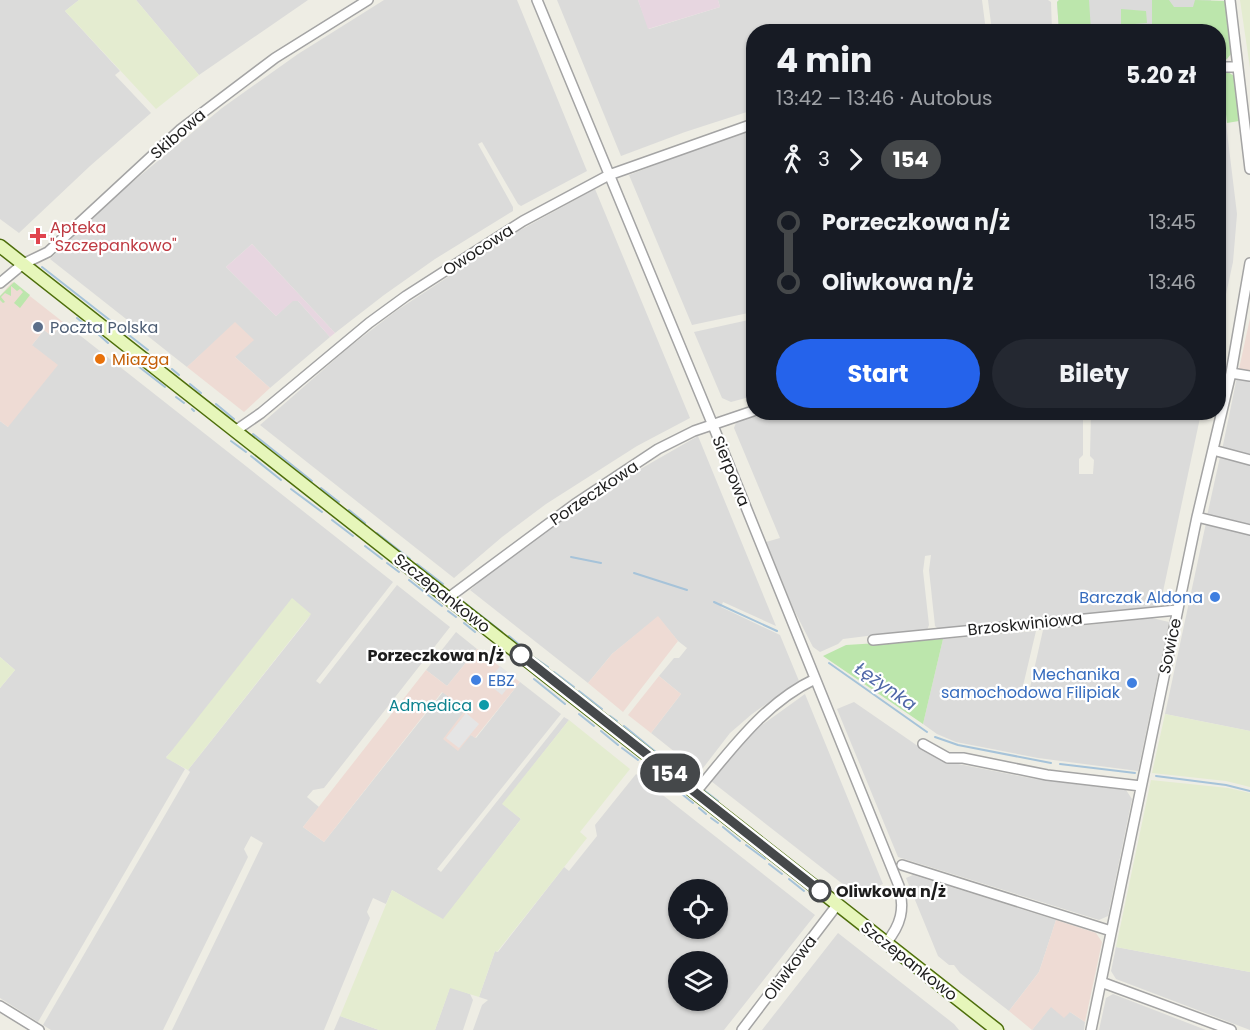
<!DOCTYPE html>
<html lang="pl">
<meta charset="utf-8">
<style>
:root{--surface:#171b24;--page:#242831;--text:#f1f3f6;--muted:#9ea1a6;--accent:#2563eb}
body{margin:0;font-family:Poppins,sans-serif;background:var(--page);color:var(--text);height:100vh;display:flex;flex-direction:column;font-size:22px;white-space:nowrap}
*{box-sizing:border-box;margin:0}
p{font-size:20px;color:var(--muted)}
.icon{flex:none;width:33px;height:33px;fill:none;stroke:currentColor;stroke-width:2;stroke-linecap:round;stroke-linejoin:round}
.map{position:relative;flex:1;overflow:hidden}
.sheet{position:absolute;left:746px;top:24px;width:480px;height:396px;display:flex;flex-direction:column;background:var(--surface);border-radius:24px;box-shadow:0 2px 4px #0004}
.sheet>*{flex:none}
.badge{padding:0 12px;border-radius:20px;font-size:21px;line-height:39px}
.buttons{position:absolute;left:668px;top:879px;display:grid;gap:12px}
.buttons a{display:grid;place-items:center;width:60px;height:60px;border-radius:50%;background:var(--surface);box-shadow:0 2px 4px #0004;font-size:30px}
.map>.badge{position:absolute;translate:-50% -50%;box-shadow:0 0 0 3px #fff}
.legs{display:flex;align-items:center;gap:9px;height:66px;padding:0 30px;font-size:20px}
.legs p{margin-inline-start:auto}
.overview{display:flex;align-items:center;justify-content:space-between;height:102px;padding:0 30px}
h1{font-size:33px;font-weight:700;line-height:45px}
.button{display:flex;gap:12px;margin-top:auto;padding:12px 30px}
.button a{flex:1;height:69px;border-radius:36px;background:var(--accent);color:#fff;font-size:24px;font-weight:700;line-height:69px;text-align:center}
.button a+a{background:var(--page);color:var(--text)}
ul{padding:0 30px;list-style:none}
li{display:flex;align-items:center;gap:21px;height:60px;font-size:22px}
li i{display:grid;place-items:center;width:9px;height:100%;margin:0 8px;background:currentColor}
li i::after{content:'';width:15px;height:15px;margin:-8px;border:4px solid;border-radius:50%;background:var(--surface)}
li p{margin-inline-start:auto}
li:first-child i{background:linear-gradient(#0000 50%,currentColor 0)}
li:last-child i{background:linear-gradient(currentColor 50%,#0000 0)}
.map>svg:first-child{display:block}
</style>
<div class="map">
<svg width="1250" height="1030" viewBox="0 0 1250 1030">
<rect width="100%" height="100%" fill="#eeede4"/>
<path fill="#dbdbda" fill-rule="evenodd" d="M 0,0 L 79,0 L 65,11 L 120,71 L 115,75 L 151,113 L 90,166 L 19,233 L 0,219 Z
M 136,0 L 308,0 L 199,75 Z
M 384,0 L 517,0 L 587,171 L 521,206 L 518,204 L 482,142 L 478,144 L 513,207 L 513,211 L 435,259 L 384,295 L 335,333 L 252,244 L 226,267 L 276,316 L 293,300 L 298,301 L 330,337 L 270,388 L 235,357 L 236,323 L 187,367 L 50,259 L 124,189 L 222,108 L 298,54 Z
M 557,0 L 638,0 L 649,29 L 720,7 L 718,0 L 982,0 L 986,31 L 753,32 L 753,110 L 685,132 L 621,156 Z
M 988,0 L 1048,0 L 1051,2 L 1052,31 L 992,31 Z
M 1059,0 L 1211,0 L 1215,31 L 1059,31 L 1057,2 Z
M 1218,74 L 1220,74 L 1237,214 L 1233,262 L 1218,331 Z
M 753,130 L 753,312 L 692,325 L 629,175 L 702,147 Z
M 595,189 L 690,418 L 637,446 L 546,504 L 502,537 L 454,578 L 260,425 L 348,348 L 396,311 L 515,233 Z
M 753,319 L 753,396 L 731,402 L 722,398 L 694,332 Z
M 63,322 L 393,582 L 316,681 L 320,684 L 397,585 L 450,627 L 324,788 L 313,790 L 307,797 L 319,807 L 303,827 L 324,842 L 443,692 L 466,709 L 471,735 L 476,738 L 520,682 L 561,714 L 437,869 L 441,872 L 564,717 L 569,720 L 503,804 L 521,819 L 443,920 L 392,890 L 386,904 L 373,898 L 367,912 L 370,918 L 324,1030 L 172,1030 L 263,843 L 251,836 L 244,849 L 248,857 L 163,1030 L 51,1030 L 43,1025 L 190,772 L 188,770 L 311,615 L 166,757 L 185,769 L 38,1022 L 0,998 L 0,688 L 15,670 L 0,657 L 0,421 L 8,427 L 32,345 L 44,330 L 52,336 Z
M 1237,377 L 1250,381 L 1250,457 L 1222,450 Z
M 767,413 L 1083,413 L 1083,455 L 1079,459 L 1079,474 L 1093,474 L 1094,460 L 1090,456 L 1091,413 L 1201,413 L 1161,601 L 1153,608 L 939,630 L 935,626 L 929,570 L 931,555 L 925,556 L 923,571 L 929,625 L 927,630 L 907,631 L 843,639 L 838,644 L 820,652 L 813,647 L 793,608 L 766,542 L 780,538 L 734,428 L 737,420 Z
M 698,436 L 776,626 L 723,602 L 721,607 L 780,635 L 799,681 L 752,714 L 730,733 L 700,772 L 651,733 L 681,694 L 659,676 L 674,658 L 679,658 L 687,648 L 678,641 L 658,617 L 612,654 L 588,683 L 470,590 L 504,561 L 602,491 Z
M 1220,457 L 1250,465 L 1250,527 L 1207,516 Z
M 1206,523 L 1250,534 L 1250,731 L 1165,714 Z
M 1152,618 L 1169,622 L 1138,771 L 1038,758 L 956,742 L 937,734 L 923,724 L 943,639 L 1036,631 L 1022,690 L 1029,692 L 1043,630 Z
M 456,632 L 477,649 L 447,686 L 426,670 Z
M 805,694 L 883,884 L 858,896 L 711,781 L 739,745 L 755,730 Z
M 854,702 L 928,753 L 948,762 L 1035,779 L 1126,790 L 1132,799 L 1108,916 L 1099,920 L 898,857 L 837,709 Z
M 636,774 L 815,915 L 724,1030 L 473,1030 L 482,1005 L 488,1000 L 479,997 L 495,951 L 498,952 L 564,867 L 569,871 L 597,836 L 595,825 ZM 678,890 L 717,890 L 717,928 L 678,928 ZM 678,962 L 717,962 L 717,1000 L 678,1000 Z
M 913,875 L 1056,920 L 1039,972 L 1009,1011 L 960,973 L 954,965 L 949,965 L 938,956 L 906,878 Z
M 838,933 L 954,1024 L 959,1030 L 762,1030 Z
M 1116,947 L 1250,972 L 1250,1030 L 1116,979 L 1111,971 Z
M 450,987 L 470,994 L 473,1000 L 463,1030 L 435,1030 Z
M 1113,994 L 1206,1030 L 1099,1030 L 1106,998 Z
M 1051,1006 L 1070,1012 L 1085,1022 L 1084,1030 L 1032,1030 Z
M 340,1016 L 379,1030 L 334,1030 Z"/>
<path fill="#eedbd4" d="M 12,282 L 63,322 L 52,336 L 44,330 L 32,345 L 58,365 L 8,427 L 0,421 L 0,296 Z
M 1250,318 L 1250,372 L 1239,369 Z
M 235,322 L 254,340 L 235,357 L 270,388 L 244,412 L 187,367 Z
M 658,616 L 678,641 L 623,712 L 588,683 L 612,654 Z
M 477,649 L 520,682 L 475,738 L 471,735 L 458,751 L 443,739 L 466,709 L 442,692 L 324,842 L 303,827 L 426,670 L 447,686 Z
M 659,676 L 681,694 L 651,733 L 628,715 Z
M 1056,920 L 1096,933 L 1102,942 L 1085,1022 L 1070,1012 L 1064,1018 L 1051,1007 L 1032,1030 L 1009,1011 L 1039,972 Z"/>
<path fill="#e7d6e0" d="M 638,0 L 718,0 L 720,7 L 648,29 Z
M 252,244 L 335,333 L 330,337 L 298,301 L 293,301 L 276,316 L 226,267 Z"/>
<path fill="#e4ecd0" d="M 79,0 L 136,0 L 199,75 L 156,109 L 65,11 Z
M 1240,0 L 1250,0 L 1250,68 Z
M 292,598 L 311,614 L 188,770 L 166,758 Z
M 0,657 L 15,670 L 0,688 Z
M 1165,714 L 1250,731 L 1250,787 L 1226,781 L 1152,773 Z
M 569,720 L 630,769 L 580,832 L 587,838 L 497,952 L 495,951 L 479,997 L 450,988 L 435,1030 L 379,1030 L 340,1016 L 392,890 L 443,919 L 521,819 L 502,804 Z
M 1151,780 L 1228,788 L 1250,793 L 1250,972 L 1116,947 Z"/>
<path fill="#bce6ac" d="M 1059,0 L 1089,0 L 1091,31 L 1059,31 L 1057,2 Z
M 1152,0 L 1169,0 L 1174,7 L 1193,7 L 1195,0 L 1226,1 L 1231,54 L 1227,59 L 1218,64 L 1218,32 L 1177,30 L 1176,31 L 1152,32 Z
M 1121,9 L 1146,11 L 1147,23 L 1135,24 L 1129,31 L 1121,31 Z
M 1221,71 L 1228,72 L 1234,76 L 1239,121 L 1227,123 Z
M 14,282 L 30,295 L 20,308 L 14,303 L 23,292 L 20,289 L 17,291 L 11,286 L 11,296 L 5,293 L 1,297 L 5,302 L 3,303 L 0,300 L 0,296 Z
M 943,639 L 923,724 L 823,656 L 846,645 Z"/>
<path fill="#e5e5e5" d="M 500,666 L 515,678 L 502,695 L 487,683 Z
M 466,713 L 479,724 L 459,748 L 446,738 Z"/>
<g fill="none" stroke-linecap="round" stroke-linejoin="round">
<path stroke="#a6c3d9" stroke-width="2" d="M 42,267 L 148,350
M 77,318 L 83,323
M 89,327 L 91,329
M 98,334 L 108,343
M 153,355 L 163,362
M 134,363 L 165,387
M 172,369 L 179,375
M 190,384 L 201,393
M 176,397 L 184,403
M 216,404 L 234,419
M 192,409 L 194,411
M 253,434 L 312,481
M 231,441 L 246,452
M 251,456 L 281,480
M 321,488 L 339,502
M 291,489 L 322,512
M 349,510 L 365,523
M 332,520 L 353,536
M 377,533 L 410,559
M 365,546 L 382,559
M 571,557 L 601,563
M 387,563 L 399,572
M 417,564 L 443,584
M 634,573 L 687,590
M 409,580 L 442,606
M 461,600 L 502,632
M 714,602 L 777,631
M 448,611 L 456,617
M 464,623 L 475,632
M 509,636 L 529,653
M 535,658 L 548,667
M 829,663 L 927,732
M 554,672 L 574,687
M 534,679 L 565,704
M 579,691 L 602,709
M 579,714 L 594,726
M 610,716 L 617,721
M 624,726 L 657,753
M 601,731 L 618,745
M 935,737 L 958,745 L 1051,763
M 622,748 L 638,760
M 664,758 L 694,783
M 644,764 L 651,770
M 1060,764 L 1135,773
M 656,774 L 667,782
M 1156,776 L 1226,785 L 1250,791
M 672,786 L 693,803
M 705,791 L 718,801
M 699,808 L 706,814
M 711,818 L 718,823
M 723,827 L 740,841
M 746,845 L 765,859
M 769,864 L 782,874
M 789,879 L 804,891"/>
<g stroke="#a4a4a4" stroke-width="12">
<path id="street" d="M 537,0 L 712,423 L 899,886 C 905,909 901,925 886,943
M 1230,0 L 1250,169
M 1218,67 L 1237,67
M 0,283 L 23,264 L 48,252 L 181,129 L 275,58 L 368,0
M 1231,373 L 1250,376
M 235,431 L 261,413 L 369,323 L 406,296 L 523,221 L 609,175 L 753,124
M 1213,450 L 1250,460
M 1197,517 L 1250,530
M 448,598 L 575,504 L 658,449 L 694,431 L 753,411
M 873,640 L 1177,610
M 923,744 L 948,758 L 963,758 L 1047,775 L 1141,786
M 695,793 C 730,751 764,703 815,679
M 902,865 L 1111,931
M 1101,982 L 1231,1030
M 0,1006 L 39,1030
M 742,1030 L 837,905
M 1091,1030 L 1197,517 L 1231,373 L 1250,263"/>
</g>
<g stroke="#4d6e0a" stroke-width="15">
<path id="secondary" d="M 0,246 L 997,1030"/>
</g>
<use href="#street" stroke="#fff" stroke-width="9"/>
<use href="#secondary" stroke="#e6f6ba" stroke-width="12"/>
</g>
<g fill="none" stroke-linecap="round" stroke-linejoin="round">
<g stroke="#fff" stroke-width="14">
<path id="line-1" d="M 521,655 L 820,891"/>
</g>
<use href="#line-1" stroke="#45484a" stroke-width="9"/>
</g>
<path fill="#e0444e" stroke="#fff" stroke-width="2" d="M35 227h6v6h6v6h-6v6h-6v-6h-6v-6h6z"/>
<circle fill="#5c6f8a" stroke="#fff" stroke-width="2" cx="38" cy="327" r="6"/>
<circle fill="#e8710a" stroke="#fff" stroke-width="2" cx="100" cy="359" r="6"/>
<g fill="#3f7fe0" stroke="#fff" stroke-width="2">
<circle cx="1215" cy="597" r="6"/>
<circle cx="476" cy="680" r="6"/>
<circle cx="1132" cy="683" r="6"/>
</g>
<g fill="#fff" stroke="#45484a" stroke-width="3">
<circle cx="521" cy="655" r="10"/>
<circle cx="820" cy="891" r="10"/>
</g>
<circle fill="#0f9aa8" stroke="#fff" stroke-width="2" cx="484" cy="705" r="6"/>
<g text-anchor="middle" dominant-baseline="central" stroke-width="4.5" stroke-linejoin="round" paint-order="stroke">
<g font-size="16" fill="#1d1d1d" stroke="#fff">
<text transform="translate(178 134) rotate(-41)">Skibowa</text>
<text transform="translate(478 250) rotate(-33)">Owocowa</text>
<text transform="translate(731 471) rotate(68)">Sierpowa</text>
<text transform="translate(594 493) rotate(-34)">Porzeczkowa</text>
<text transform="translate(442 593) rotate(38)">Szczepankowo</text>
<text transform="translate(1025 624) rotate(-6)">Brzoskwiniowa</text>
<text transform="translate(1170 646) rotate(-78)">Sowice</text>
<text transform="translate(909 961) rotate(38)">Szczepankowo</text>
<text transform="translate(790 968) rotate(-53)">Oliwkowa</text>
</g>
<g font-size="16" fill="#be3a42" stroke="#fff" text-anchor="start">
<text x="50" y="227">Apteka<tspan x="50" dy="18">"Szczepankowo"</tspan></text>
</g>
<g font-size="16" fill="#4e5e75" stroke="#fff" text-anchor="start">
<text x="50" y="327">Poczta Polska</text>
</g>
<g font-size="16" fill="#c56008" stroke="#fff" text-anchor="start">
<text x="112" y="359">Miazga</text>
</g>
<g font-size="16" fill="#366cbe" stroke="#fff" text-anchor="end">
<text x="1203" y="597">Barczak Aldona</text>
<text x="1120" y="674">Mechanika<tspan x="1120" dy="18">samochodowa Filipiak</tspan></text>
<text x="488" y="680" text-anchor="start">EBZ</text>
</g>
<g font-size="16" font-weight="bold" fill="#1d1d1d" stroke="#fff" text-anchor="end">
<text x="504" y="655">Porzeczkowa n/ż</text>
<text x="836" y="891" text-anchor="start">Oliwkowa n/ż</text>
</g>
<g font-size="16" fill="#0d838f" stroke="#fff" text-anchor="end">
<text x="472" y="705">Admedica</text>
</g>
<g font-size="18" font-style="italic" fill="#4f68a8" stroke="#fff">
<text transform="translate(886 686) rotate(35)">Łężynka</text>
</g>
</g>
</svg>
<div class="buttons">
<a><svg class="icon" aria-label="locate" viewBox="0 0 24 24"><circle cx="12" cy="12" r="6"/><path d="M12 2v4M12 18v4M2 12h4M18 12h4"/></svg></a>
<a><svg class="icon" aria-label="layers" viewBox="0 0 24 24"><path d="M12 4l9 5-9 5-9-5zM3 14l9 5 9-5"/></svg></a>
</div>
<b class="badge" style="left:670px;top:773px;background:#45484a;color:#fff">154</b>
<section class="sheet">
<div class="overview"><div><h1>4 min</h1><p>13:42 – 13:46 · Autobus</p></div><b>5.20 zł</b></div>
<div class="legs"><svg class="icon" aria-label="walk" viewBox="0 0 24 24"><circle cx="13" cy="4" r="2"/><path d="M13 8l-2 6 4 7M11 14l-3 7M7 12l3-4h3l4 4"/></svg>3<svg class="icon" aria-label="forward" viewBox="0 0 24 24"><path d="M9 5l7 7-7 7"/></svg><b class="badge" style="background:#45484a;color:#fff">154</b></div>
<ul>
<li><i style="color:#45484a"></i><b>Porzeczkowa n/ż</b><p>13:45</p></li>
<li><i style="color:#45484a"></i><b>Oliwkowa n/ż</b><p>13:46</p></li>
</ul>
<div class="button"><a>Start</a><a>Bilety</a></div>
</section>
</div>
